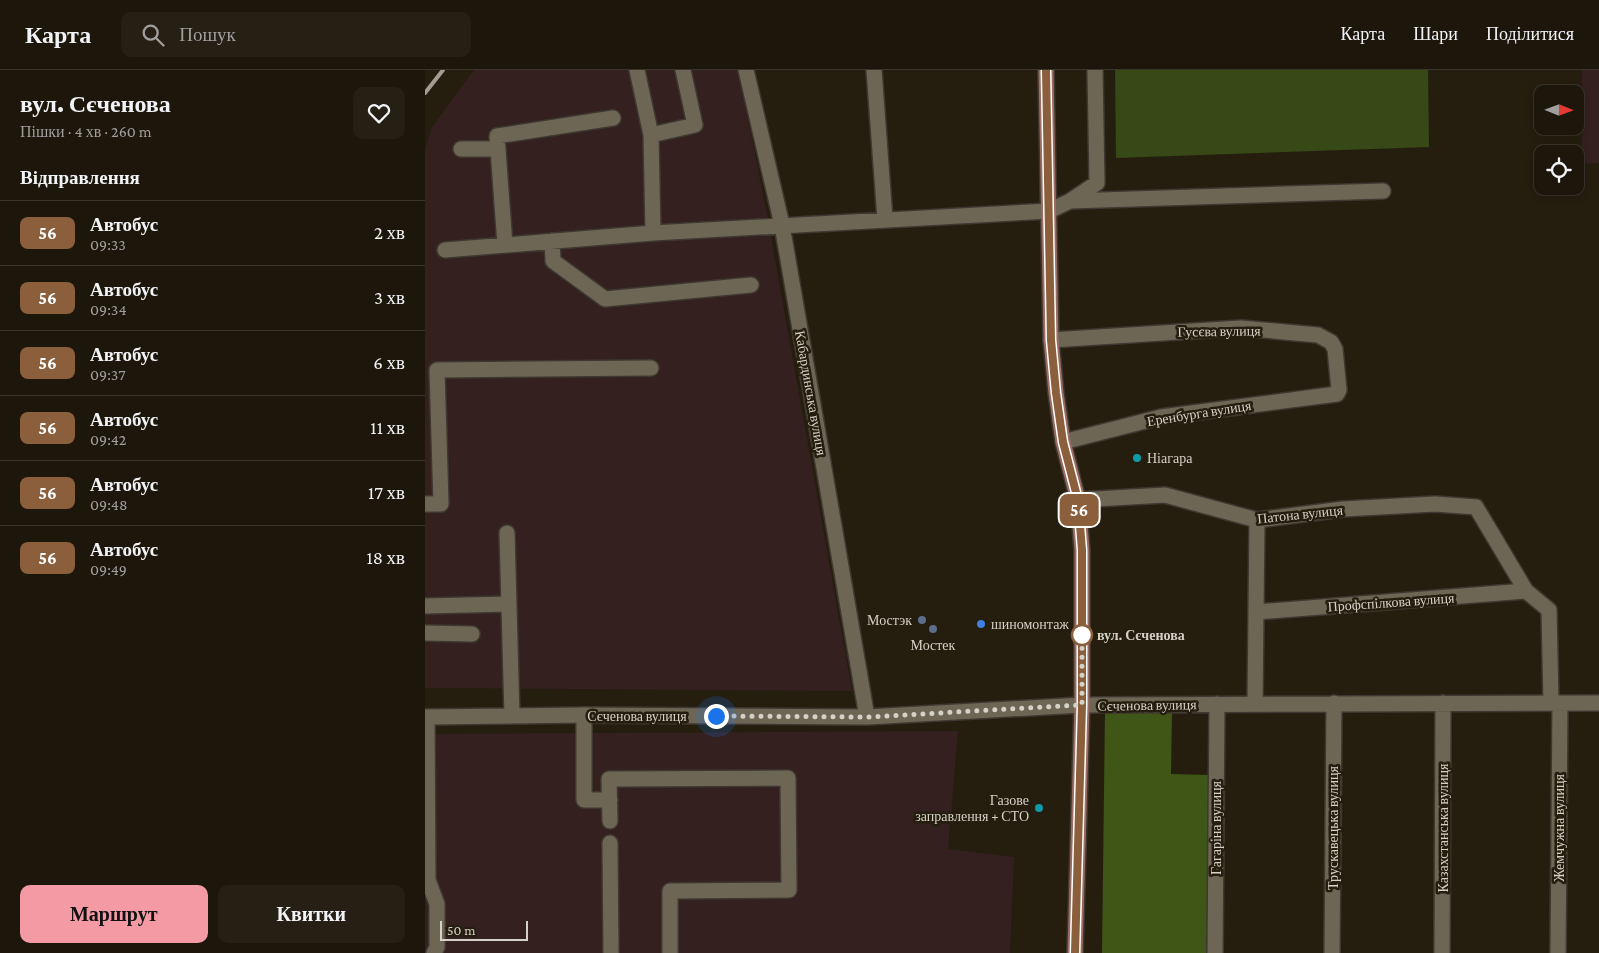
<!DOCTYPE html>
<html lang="uk">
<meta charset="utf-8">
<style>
:root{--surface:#1c160b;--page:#251f14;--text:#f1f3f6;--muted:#a09f9d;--line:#3a352c;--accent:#f49aa4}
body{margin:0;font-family:"Crimson Pro",serif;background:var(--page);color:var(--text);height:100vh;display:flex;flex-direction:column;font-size:19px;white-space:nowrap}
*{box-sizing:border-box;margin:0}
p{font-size:16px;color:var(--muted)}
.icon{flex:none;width:28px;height:28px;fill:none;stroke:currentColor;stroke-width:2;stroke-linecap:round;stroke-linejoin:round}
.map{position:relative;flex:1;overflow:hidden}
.panel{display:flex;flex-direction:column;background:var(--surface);width:425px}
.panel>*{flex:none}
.badge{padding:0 10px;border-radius:8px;font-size:18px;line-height:32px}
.needle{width:32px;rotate:91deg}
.tools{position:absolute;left:1109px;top:15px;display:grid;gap:10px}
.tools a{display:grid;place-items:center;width:50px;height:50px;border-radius:10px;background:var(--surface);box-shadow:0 2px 8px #0003,0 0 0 1px var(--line);font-size:25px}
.scale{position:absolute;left:15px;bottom:12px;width:88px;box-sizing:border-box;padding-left:5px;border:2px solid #d5d1c7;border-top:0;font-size:14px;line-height:18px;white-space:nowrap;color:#d5d1c7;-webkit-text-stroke:4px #251e0f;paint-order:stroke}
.you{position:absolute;width:25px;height:25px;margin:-12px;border:4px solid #fff;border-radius:50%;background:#1a73e8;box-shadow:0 0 0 8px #1a73e833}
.map>.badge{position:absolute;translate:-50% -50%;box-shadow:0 0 0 2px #fff}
h2{padding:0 20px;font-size:19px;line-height:45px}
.round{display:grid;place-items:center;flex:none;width:52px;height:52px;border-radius:10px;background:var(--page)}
.headline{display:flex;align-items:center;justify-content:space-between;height:85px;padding:0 20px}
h1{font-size:24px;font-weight:800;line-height:38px}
.primary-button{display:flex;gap:10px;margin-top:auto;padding:10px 20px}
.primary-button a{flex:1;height:58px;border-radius:10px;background:var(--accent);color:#111;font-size:20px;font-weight:800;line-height:58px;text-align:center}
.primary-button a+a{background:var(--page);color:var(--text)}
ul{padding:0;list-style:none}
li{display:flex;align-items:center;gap:15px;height:65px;padding:0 20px;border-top:1px solid var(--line)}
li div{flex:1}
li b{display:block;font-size:19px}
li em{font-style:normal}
li .badge{min-width:55px;font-weight:700;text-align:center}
header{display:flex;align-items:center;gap:30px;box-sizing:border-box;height:70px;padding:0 25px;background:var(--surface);border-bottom:1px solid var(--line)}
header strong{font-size:24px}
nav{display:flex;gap:28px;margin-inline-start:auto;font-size:18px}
.search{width:350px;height:45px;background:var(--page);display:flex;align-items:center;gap:12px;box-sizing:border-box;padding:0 18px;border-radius:10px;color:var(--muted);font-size:19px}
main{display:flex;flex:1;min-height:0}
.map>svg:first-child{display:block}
</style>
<header>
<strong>Карта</strong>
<div class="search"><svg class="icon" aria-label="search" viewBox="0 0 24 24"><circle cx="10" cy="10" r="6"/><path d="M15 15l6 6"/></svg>Пошук</div>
<nav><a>Карта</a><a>Шари</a><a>Поділитися</a></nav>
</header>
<main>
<section class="panel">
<div class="headline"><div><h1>вул. Сєченова</h1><p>Пішки · 4 хв · 260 m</p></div><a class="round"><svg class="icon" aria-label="heart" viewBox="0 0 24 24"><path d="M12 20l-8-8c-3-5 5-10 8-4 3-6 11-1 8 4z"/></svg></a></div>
<h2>Відправлення</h2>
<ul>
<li><span class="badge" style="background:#8b5e3c;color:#fff">56</span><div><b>Автобус</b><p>09:33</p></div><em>2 хв</em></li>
<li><span class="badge" style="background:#8b5e3c;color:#fff">56</span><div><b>Автобус</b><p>09:34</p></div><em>3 хв</em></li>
<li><span class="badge" style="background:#8b5e3c;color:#fff">56</span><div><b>Автобус</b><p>09:37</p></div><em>6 хв</em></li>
<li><span class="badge" style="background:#8b5e3c;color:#fff">56</span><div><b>Автобус</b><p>09:42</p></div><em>11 хв</em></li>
<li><span class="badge" style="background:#8b5e3c;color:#fff">56</span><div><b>Автобус</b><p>09:48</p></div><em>17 хв</em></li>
<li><span class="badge" style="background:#8b5e3c;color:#fff">56</span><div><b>Автобус</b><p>09:49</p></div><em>18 хв</em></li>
</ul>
<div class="primary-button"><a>Маршрут</a><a>Квитки</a></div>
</section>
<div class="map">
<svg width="1174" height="883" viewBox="0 0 1174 883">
<rect width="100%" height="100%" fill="#251e0f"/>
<path fill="#33201f" d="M 49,0 L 313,0 L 343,150 L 427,621 L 0,618 L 0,79 L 7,57 Z
M 1157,0 L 1174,0 L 1174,93 L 1157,94 Z
M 533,661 L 523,779 L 589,787 L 585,883 L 0,883 L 0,664 Z"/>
<path fill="#364916" d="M 690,0 L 1003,0 L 1004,77 L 691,88 Z"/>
<path fill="#3f5616" d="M 680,641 L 747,643 L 746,704 L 785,705 L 785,883 L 677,883 Z"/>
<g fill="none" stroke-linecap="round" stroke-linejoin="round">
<g stroke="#3e3830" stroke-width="18">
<path id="minor" d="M 212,0 L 226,65 L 228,163
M 321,0 L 357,155 L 442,647
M 449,0 L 460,149
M 226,65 L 270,55 L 258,0
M 36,79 L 73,79
M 645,131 L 958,121
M 127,171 L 128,191 L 180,229 L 326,215
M 80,175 L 72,66 L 188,48
M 20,180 L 228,163 L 624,141 L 645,131 L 672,113 L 670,0
M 626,270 L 816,258 L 893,265 L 906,272 L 910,279 L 914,320 L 912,324 L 736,347 L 638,372
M 653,430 L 740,425 L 832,450 L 918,439 L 1010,434 L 1051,437 L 1101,521 L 1124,540 L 1126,632
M 0,434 L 16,434 L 12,300 L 226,298
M 82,463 L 87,646
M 0,536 L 84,534
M 831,542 L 1101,521
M 0,563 L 47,564
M 830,634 L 832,450
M 159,645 L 159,730 L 185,730
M 0,647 L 159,645 L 442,647 L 657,635 L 1174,633
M 2,647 L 3,810 L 12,834 L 12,877 L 9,883
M 185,751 L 184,709 L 363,708 L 364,820 L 245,821 L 245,883
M 185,773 L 186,883
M 790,883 L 792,634
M 907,883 L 909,633
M 1017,883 L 1018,633
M 1133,883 L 1135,633"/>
</g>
<g stroke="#3e3830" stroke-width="18">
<path id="major" d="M 621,0 L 626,270 L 631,323 L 638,372 L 653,430 L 657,480 L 657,635 L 650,883"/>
</g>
<use href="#minor" stroke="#6e6655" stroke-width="15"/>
<use href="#major" stroke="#9c6b62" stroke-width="15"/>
<path stroke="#a29d92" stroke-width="4" d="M 0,23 L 18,0"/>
</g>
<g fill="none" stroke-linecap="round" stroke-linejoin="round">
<g stroke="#fff" stroke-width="11">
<path id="line" d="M 621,0 L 626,270 L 631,323 L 638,372 L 653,430 L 657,480 L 657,635 L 650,883"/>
</g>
<use href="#line" stroke="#8b5e3c" stroke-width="8"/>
<path stroke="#d5d1c7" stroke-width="5" stroke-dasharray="0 9" d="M 291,646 L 442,647 L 657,635 L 657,558 L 657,565"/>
</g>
<g fill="#0f9aa8" stroke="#251e0f" stroke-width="2">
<circle cx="712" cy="388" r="5"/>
<circle cx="614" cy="738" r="5"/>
</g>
<g fill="#5c6f8a" stroke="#251e0f" stroke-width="2">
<circle cx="497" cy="550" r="5"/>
<circle cx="508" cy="559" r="5"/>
</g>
<circle fill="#3f7fe0" stroke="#251e0f" stroke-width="2" cx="556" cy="554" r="5"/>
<circle fill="#fff" stroke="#8b5e3c" stroke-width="2.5" cx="657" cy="565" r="10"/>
<g text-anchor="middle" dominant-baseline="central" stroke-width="5" stroke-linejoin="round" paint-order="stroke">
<g font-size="14" fill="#d5d1c7" stroke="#251e0f">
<text transform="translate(794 261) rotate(-1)">Гусєва вулиця</text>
<text transform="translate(386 323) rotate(80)">Кабардинська вулиця</text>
<text transform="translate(774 343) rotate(-9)">Еренбурга вулиця</text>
<text transform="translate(875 444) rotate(-6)">Патона вулиця</text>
<text transform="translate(966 532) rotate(-4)">Профспілкова вулиця</text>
<text transform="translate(722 635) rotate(-1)">Сєченова вулиця</text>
<text x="212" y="646">Сєченова вулиця</text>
<text transform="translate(791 758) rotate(-90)">Гагаріна вулиця</text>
<text transform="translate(908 758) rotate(-90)">Трускавецька вулиця</text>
<text transform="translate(1018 758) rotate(-90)">Казахстанська вулиця</text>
<text transform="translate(1134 758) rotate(-90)">Жемчужна вулиця</text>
</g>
<g font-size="14" fill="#d5d1c7" stroke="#251e0f" text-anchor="start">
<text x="722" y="388">Ніагара</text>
<text x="487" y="550" text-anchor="end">Мостэк</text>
<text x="566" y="554">шиномонтаж</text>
<text x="508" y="575" text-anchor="middle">Мостек</text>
<text x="604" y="730" text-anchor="end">Газове<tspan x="604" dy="16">заправлення + СТО</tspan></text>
</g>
<g font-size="14" font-weight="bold" fill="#d5d1c7" stroke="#251e0f" text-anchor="start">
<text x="672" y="565">вул. Сєченова</text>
</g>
</g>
</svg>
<div class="tools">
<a><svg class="needle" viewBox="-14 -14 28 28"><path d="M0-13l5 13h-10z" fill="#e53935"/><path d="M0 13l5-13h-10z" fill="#a09f9d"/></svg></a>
<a><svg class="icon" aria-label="locate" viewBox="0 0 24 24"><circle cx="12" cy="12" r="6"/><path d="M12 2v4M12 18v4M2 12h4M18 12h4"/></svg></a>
</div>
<div class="scale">50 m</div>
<div class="you" style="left:291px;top:646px"></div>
<b class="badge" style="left:654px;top:440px;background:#8b5e3c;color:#fff">56</b>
</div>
</main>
